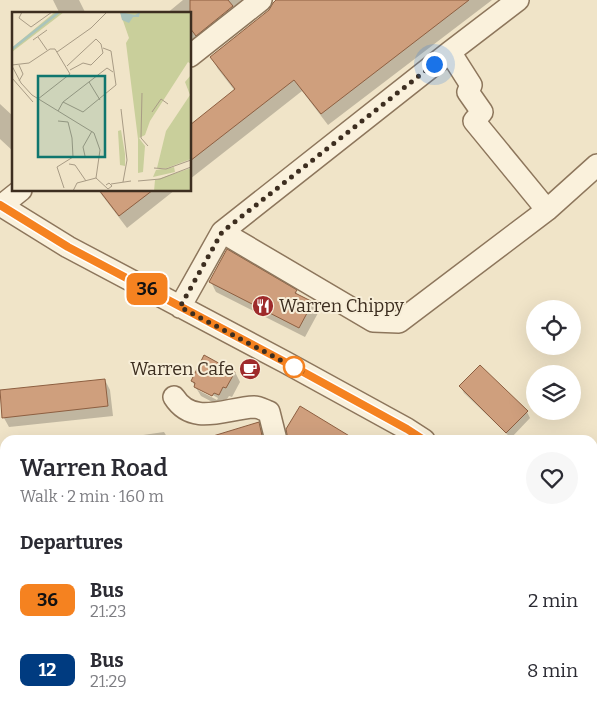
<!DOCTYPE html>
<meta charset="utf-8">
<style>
:root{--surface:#fff;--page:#f7f7f7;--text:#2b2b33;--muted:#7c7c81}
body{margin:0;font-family:Bitter,serif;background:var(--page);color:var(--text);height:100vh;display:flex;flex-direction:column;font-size:19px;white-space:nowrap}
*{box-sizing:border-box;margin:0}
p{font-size:16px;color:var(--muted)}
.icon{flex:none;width:28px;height:28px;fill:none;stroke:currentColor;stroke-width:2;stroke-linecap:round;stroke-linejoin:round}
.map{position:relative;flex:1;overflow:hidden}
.details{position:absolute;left:0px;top:435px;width:598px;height:281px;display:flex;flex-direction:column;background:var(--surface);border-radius:15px 15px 0 0;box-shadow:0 5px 20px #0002}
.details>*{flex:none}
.badge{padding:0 10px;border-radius:8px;font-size:18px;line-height:32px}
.controls{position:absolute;left:526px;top:300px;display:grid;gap:10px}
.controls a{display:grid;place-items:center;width:55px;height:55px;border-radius:50%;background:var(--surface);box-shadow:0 5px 20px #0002;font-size:25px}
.you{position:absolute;width:25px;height:25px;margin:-12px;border:4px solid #fff;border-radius:50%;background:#1a73e8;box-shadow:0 0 0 8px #1a73e833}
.map>.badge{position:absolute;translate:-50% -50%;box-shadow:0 0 0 2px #fff}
h2{padding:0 20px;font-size:19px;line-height:45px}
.round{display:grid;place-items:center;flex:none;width:52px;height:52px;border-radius:26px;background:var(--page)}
.headline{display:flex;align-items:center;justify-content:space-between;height:85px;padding:0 20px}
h1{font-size:24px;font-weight:600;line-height:38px}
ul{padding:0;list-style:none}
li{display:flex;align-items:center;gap:15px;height:70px;padding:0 20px}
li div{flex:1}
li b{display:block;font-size:19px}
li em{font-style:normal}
li .badge{min-width:55px;font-weight:700;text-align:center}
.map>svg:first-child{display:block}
</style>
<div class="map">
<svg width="597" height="716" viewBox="0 0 597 716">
<rect width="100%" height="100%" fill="#f0e4c8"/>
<path fill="#0003" fill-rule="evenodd" d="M 53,0 L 79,0 L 86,14 L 60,14 Z
M 183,0 L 256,0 L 190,45 L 190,14 L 166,14 Z
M 278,0 L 492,0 L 328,125 L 302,91 L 190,179 L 190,126 L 235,91 L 218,69 L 211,57 L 270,11 Z
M 0,104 L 14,117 L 14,152 L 0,139 Z
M 98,190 L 175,190 L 127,228 Z
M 211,282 L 296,291 L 298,296 L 312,303 L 318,313 L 305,337 L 216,292 Z
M 235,372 L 240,382 L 232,397 L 229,396 L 224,404 L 219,402 L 218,405 L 201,396 L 192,381 ZM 198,387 L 218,398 L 217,400 L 198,390 Z
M 105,380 L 110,390 L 113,416 L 9,427 L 4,418 Z
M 460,386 L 527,412 L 530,418 L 511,438 L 464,393 Z
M 258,423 L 263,433 L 265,440 L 241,440 Z
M 164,432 L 169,440 L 144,440 L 143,435 Z
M 592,489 L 597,495 L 597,530 L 592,533 Z
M 597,547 L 597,616 L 594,601 L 595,601 L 592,588 L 592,548 Z
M 0,630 L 5,648 L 5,649 L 0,651 Z
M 62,711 L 90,711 L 92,716 L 63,716 Z
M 433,711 L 467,711 L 468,716 L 434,716 Z"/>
<path fill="#cf9f7d" stroke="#8d5f41" d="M 190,0 L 228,0 L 233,6 L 196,36 L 190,28 Z
M 276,0 L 469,0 L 321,114 L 294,80 L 190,161 L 190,125 L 235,89 L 210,57 L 269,10 L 273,3 Z
M 99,190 L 153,190 L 119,216 Z
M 227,249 L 297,290 L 295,293 L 313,302 L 299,328 L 209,282 Z
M 204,355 L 235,372 L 226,388 L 223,387 L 219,395 L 214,393 L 212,396 L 194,387 L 195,383 L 191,381 Z
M 480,365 L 528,411 L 506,433 L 459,386 Z
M 105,379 L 108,406 L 2,418 L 0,390 Z
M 300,406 L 356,440 L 288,440 L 286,429 Z
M 259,422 L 263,440 L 213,440 L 213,436 Z"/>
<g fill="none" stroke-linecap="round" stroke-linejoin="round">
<g stroke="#8d765c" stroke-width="24">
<path id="minor" d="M 450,52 L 471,85 L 468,92 L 482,112 L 474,121 L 547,210
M 190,56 L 261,0
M 0,205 L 68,247 L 285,362 L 407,429 L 424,440
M 1,206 L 21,190
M 222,232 L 373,321 L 399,322 L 547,210 L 597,165
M 180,307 L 222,232 L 450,52 L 518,0
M 174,397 C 193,427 226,408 254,407 C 259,407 264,410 269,412 L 276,440
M 312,716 L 312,711
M 551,716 L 551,711"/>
</g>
<use href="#minor" stroke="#faf1dc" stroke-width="21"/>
</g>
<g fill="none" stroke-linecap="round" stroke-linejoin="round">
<g stroke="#fff" stroke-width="11">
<path id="line" d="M 0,205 L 68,247 L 285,362 L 407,429 L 424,440"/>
</g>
<use href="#line" stroke="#f58220" stroke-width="8"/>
<path stroke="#3d2e20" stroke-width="5" stroke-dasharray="0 9" d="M 294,367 L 303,372 L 180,307 L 222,232 L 434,64"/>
</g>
<defs>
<g id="restaurant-disc" transform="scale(1.125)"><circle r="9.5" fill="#9e2a2b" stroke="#f7eed8"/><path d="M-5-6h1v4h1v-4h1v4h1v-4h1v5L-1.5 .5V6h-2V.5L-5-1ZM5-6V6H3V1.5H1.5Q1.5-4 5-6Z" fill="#fff"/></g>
<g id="cafe-disc" transform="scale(1.125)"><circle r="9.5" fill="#9e2a2b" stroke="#f7eed8"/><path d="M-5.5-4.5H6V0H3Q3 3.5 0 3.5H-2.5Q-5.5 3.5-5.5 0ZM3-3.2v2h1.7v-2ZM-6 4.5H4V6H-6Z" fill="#fff"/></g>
</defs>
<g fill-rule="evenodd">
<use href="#restaurant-disc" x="263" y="306"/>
<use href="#cafe-disc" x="250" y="369"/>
</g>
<circle fill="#fff" stroke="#f58220" stroke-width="2.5" cx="294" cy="367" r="10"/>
<g text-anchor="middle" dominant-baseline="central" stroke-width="4" stroke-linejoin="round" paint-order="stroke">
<g font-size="18" fill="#3d2e20" stroke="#f7eed8" text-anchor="start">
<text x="279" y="306">Warren Chippy</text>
<text x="234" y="369" text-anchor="end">Warren Cafe</text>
</g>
</g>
<g transform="translate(12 12)">
<rect width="179" height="179" fill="#f0e4c8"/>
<path d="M 43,0 L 52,0 L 0,40 L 2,34 ZM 108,0 L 179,0 L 179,52 L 176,50 L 138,109 L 133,123 L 127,126 L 133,134 L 131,160 L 126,161 L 126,127 L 114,31 L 117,26 ZM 179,63 L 179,147 L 155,156 L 145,156 L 154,119 L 178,83 L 173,70 ZM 109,118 L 113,142 L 113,154 L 108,153 L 106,119 ZM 162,155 L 163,160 L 141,165 L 144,158 ZM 179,156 L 179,179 L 142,179 L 143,168 Z" fill="#c9cf9b"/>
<path d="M 108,0 L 123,3 L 128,0 L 127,5 L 121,5 L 117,11 L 110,8 Z" fill="#a9c4bc"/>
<path fill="none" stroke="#a9c4bc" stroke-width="2.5" d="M 0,37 L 47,0"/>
<path fill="none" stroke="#a89b85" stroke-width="1" d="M 10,0 L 7,6 L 19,15 L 40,0M 26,25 L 35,38M 21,28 L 35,18M 45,40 L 79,16 L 95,0M 0,53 L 17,51 L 38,37 L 43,37 L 58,62 L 26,87M 0,54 L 9,71 L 20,83 L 82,121 L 88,138 L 84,166M 55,54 L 84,27 L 89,32 L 91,41 L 79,53 L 71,51 L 58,58M 0,66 L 21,90M 7,69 L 11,62 L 7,53M 77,70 L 88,88M 130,81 L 129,126 L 136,134M 51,90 L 71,100 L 104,73 L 99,39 L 91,36M 109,97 L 115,148 L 111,170M 46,99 L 51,90 L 95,56 L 101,60M 140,100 L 149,87 L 156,92M 46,109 L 56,110 L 60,126 L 61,145 L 45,155 L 52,176M 73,144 L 71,135 L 80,119M 57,152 L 63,153 L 74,169M 142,156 L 154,157 L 179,148M 84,166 L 96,177 L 100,174 L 97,171 L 94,173M 126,169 L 148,167 L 179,155M 99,172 L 119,169M 61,179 L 65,171 L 84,166"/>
<path fill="#0f766e" fill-opacity="0.15" stroke="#0f766e" stroke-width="2.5" d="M 26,64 L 93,64 L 93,145 L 26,145 Z"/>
<rect width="179" height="179" fill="none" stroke="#3d2e20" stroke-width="2.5"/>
</g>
</svg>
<div class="controls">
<a><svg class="icon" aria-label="locate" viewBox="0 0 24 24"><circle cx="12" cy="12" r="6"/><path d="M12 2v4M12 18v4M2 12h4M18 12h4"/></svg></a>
<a><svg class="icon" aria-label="layers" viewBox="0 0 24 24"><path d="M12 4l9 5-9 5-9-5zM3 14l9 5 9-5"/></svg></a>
</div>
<div class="you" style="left:434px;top:64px"></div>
<b class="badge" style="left:147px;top:289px;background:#f58220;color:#111">36</b>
<section class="details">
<div class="headline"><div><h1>Warren Road</h1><p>Walk · 2 min · 160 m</p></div><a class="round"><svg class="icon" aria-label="heart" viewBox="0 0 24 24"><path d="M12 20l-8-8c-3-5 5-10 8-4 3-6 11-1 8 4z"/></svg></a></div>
<h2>Departures</h2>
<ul>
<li><span class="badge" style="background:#f58220;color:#111">36</span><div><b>Bus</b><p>21:23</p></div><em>2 min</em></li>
<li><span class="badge" style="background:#003b80;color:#fff">12</span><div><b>Bus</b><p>21:29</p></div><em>8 min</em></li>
</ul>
</section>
</div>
